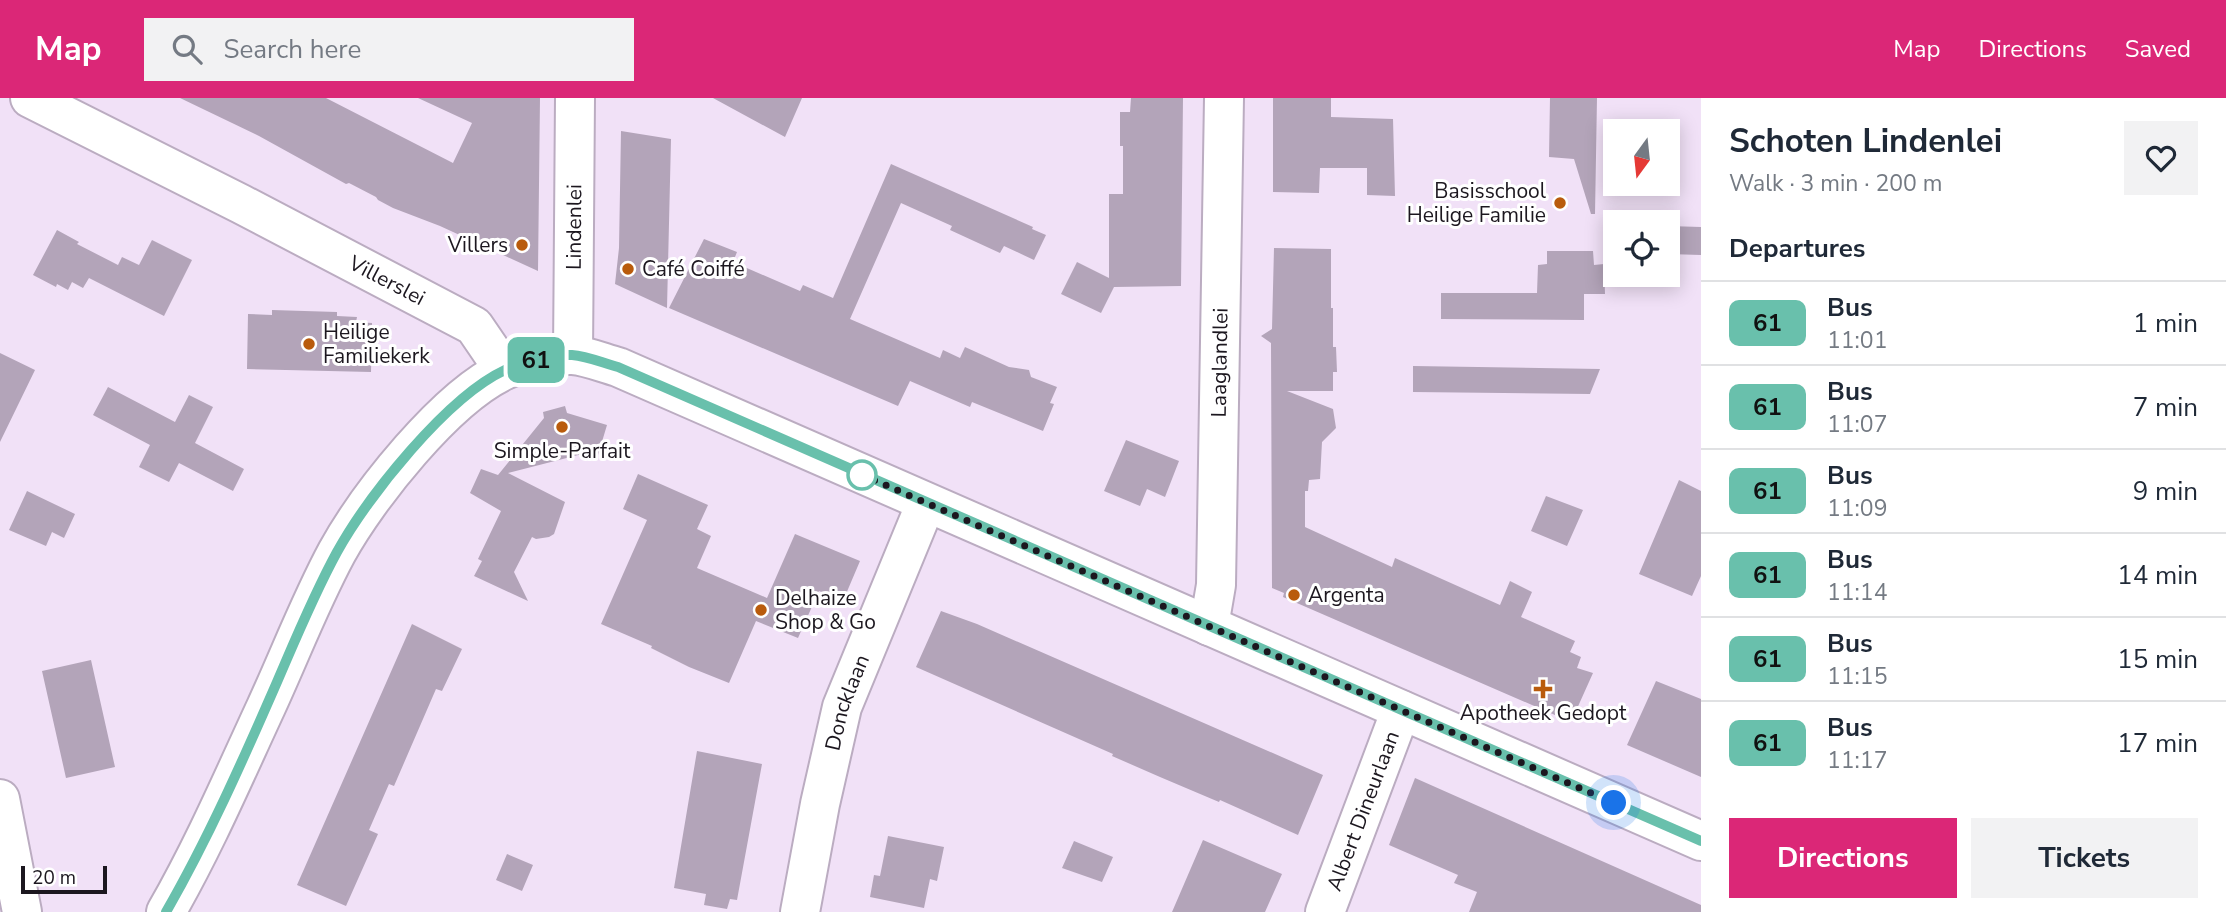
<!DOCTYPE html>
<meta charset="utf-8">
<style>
:root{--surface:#fff;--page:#f2f2f3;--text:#1f2937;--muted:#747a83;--line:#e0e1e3;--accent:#db2777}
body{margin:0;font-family:"Nunito Sans",sans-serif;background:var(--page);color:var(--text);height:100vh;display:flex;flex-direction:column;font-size:26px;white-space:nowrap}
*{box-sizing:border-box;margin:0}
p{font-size:23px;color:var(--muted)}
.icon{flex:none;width:38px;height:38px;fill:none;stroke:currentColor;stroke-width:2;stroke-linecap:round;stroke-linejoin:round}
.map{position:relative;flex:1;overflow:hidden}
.sheet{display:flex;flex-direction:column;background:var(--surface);width:525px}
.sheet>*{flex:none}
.badge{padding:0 14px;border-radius:10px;font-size:24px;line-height:46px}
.needle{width:46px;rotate:195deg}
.controls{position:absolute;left:1603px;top:21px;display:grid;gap:14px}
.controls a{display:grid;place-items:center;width:77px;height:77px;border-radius:0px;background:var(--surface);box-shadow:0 4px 18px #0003;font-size:35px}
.scale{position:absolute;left:21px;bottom:18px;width:86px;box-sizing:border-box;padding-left:7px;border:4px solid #1c171f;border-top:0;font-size:19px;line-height:24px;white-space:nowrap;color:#1c171f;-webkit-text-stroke:5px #fff;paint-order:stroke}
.you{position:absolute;width:35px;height:35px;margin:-18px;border:5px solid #fff;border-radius:50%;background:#1a73e8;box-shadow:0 0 0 10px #1a73e833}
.map>.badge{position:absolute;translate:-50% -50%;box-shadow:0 0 0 4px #fff}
h2{padding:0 28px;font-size:26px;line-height:63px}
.round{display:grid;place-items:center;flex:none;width:74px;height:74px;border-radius:0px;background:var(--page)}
.summary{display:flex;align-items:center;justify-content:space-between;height:119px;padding:0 28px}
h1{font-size:33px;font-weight:700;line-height:52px}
.action{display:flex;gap:14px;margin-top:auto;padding:14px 28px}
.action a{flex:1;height:80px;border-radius:0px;background:var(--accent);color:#fff;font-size:28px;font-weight:700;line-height:80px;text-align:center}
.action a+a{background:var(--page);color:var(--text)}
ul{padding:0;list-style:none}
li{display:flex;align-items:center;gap:21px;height:84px;padding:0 28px;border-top:2px solid var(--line)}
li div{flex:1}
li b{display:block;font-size:26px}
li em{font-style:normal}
li .badge{min-width:77px;font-weight:700;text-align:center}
header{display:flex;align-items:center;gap:42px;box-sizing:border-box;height:98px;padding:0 35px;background:var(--accent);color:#fff}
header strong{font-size:33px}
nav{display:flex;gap:38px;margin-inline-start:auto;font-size:24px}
.search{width:490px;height:63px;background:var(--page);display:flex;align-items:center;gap:18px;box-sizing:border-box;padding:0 24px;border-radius:0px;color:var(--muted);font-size:26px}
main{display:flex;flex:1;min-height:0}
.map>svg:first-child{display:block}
</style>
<header>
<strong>Map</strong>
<div class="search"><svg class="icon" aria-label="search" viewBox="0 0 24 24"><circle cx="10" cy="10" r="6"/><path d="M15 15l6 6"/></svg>Search here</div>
<nav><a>Map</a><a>Directions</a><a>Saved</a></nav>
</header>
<main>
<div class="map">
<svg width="1701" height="814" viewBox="0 0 1701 814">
<rect width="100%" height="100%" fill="#f1e1f7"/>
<path fill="#b3a4b9" d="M 180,0 L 326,0 L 453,65 L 472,25 L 418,0 L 540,0 L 538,173 L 440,128 L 393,110 L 378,102 L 376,99 L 349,85 L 346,86 L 259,38 Z
M 713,0 L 802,0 L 785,39 Z
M 1131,0 L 1183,0 L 1181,188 L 1114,189 L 1101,215 L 1061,196 L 1077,164 L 1109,180 L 1109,96 L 1123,96 L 1123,48 L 1120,48 L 1120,14 L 1130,14 Z
M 1273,0 L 1331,0 L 1331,19 L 1393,21 L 1395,98 L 1367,97 L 1367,70 L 1320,70 L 1319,95 L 1273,94 Z
M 1550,0 L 1597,0 L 1595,116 L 1591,116 L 1574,61 L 1549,59 Z
M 621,33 L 671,41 L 667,210 L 615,186 L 619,150 Z
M 891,66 L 1033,129 L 1032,131 L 1046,137 L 1034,162 L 1004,148 L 1000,155 L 950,132 L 952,128 L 901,105 L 850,221 L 940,260 L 943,252 L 960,260 L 965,249 L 1009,269 L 1029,272 L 1031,279 L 1057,289 L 1050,305 L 1054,306 L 1043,333 L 972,304 L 970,309 L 910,283 L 898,308 L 669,210 L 704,141 L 737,154 L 733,164 L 800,193 L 803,187 L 833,200 Z
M 1668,128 L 1701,129 L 1701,157 L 1668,156 Z
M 57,132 L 79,144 L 77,146 L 118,167 L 122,159 L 139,167 L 152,142 L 192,162 L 164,218 L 89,180 L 83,190 L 72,184 L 68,192 L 57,186 L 56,189 L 33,177 Z
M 1274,150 L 1331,151 L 1331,210 L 1333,210 L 1333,249 L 1336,249 L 1337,274 L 1333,274 L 1333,293 L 1287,293 L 1333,311 L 1336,330 L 1322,344 L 1320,381 L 1309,382 L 1308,393 L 1305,393 L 1305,429 L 1392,469 L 1395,460 L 1500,507 L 1510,483 L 1532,494 L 1521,519 L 1575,543 L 1570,554 L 1581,559 L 1577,570 L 1593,575 L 1571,624 L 1283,499 L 1284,495 L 1272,490 L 1271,245 L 1261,238 L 1272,231 Z
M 1547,153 L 1593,153 L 1594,167 L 1604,166 L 1605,196 L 1584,196 L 1584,222 L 1441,221 L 1441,195 L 1537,195 L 1538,167 L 1547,166 Z
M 272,212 L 337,214 L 337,218 L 357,219 L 356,224 L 372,225 L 371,274 L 247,271 L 248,216 L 272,217 Z
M 0,255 L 35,272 L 0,344 Z
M 1413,268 L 1600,271 L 1590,296 L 1413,294 Z
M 108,289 L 175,324 L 189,297 L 213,309 L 195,345 L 244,371 L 233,393 L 179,365 L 169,384 L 139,369 L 150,347 L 93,317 Z
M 565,308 L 567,315 L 607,327 L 598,357 L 590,354 L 508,375 L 565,404 L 554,436 L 549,439 L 536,441 L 532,439 L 514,474 L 528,503 L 474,478 L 482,463 L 478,461 L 501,413 L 470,395 L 481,371 L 498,377 L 544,320 L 543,314 Z
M 1126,342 L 1179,363 L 1165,399 L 1147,391 L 1140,408 L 1104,393 Z
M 638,376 L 708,407 L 697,431 L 711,438 L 697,470 L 767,500 L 795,436 L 860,463 L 843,503 L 819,493 L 798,540 L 756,523 L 729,585 L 689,569 L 651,550 L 652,548 L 601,526 L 647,422 L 623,411 Z
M 1679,382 L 1701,393 L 1701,478 L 1692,498 L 1639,476 Z
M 27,393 L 75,416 L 64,440 L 52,434 L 46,448 L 9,432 Z
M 1546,398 L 1583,412 L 1567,448 L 1531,433 Z
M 941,513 L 977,526 L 1323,677 L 1298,737 L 1220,702 L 1219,704 L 1160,679 L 1112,658 L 1113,656 L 916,569 Z
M 412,526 L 462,551 L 442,593 L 436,591 L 394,688 L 389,686 L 369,732 L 378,736 L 346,808 L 297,787 Z
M 91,562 L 115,669 L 66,680 L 42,573 Z
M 1656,583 L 1701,601 L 1701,679 L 1627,647 Z
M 697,653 L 762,666 L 737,802 L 730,801 L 727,811 L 704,807 L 706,796 L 674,790 Z
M 1415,680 L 1701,807 L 1701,814 L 1469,814 L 1477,794 L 1454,785 L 1458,777 L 1389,747 Z
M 888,738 L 944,749 L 937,783 L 930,781 L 924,810 L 870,799 L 874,777 L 880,778 Z
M 1203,742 L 1282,776 L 1265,814 L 1172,814 Z
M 1074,743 L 1113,759 L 1102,784 L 1062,770 Z
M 507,756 L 533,767 L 522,793 L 496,782 Z"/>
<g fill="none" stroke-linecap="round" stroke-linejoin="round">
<g stroke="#bbacc1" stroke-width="42">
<g id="minor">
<path id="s1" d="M 30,0 L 241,106 L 474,228 L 504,272"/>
<path id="s2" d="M 573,257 L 575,0"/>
<path id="s3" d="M 1209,528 L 1216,487 L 1224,0"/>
<path d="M 0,701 L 22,814"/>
<path d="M 166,814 C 204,748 234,678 266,609 C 290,557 310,504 337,454 C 368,398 446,299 505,272 C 524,263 550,256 572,257 C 587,258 603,265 618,269 L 1701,743"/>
<path id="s4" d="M 800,814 L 820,706 L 842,609 L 926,405"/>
<path id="s5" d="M 1325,814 L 1401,612"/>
</g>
</g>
<use href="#minor" stroke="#fff" stroke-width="38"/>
</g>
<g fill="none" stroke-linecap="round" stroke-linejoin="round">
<g stroke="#fff" stroke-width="16">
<path id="line" d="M 166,814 C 208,741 243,662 277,584 C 296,540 314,496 337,454 C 368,398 447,299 505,272 C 524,263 550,256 572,257 C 587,258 603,265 618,269 L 1701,743"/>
</g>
<use href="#line" stroke="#69c0ac" stroke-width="10"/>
<path stroke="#1c171f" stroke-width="7" stroke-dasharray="0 12.6" d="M 862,377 L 851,372 L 1614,705"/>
</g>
<g fill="#b95b0c" stroke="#fff" stroke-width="2.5">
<circle cx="1560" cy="105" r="7"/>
<circle cx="522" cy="147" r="7"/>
<circle cx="628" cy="171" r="7"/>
<circle cx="309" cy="246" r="7"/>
<circle cx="562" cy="329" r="7"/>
<circle cx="1294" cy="497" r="7"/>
<circle cx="761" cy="512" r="7"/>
<path d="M1539.5 580.5h7v7h7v7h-7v7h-7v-7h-7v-7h7z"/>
</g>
<circle fill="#fff" stroke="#69c0ac" stroke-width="3.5" cx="862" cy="377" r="14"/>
<g text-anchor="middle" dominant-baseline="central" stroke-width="6" stroke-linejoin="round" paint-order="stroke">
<g font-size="21" fill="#1c171f" stroke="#fff" text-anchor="start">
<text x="1546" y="93" text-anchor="end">Basisschool<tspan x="1546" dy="24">Heilige Familie</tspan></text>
<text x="508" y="147" text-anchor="end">Villers</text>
<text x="642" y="171">Café Coiffé</text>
<text x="323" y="234">Heilige<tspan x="323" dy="24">Familiekerk</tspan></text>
<text x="562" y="353" text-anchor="middle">Simple-Parfait</text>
<text x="1308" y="497">Argenta</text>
<text x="775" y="500">Delhaize<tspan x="775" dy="24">Shop &amp; Go</tspan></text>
<text x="1543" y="615" text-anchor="middle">Apotheek Gedopt</text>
</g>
<g font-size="21" fill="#1c171f" stroke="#fff">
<text stroke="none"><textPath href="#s2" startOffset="128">Lindenlei</textPath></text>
<text stroke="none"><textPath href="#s1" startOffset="401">Villerslei</textPath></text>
<text stroke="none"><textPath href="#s3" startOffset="264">Laaglandlei</textPath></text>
<text stroke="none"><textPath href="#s4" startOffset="215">Doncklaan</textPath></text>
<text stroke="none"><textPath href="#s5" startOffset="108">Albert Dineurlaan</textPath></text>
</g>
</g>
</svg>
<div class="controls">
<a><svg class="needle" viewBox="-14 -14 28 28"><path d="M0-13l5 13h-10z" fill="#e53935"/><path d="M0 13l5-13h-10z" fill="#747a83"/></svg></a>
<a><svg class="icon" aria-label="locate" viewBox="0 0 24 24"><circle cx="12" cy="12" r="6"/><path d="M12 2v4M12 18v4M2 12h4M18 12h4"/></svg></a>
</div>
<div class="scale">20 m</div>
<div class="you" style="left:1614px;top:705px"></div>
<b class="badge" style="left:536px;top:262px;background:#69c0ac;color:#111">61</b>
</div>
<section class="sheet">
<div class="summary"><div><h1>Schoten Lindenlei</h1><p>Walk · 3 min · 200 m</p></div><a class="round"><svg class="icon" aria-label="heart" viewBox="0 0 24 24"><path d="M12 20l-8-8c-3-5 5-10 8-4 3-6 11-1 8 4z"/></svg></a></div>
<h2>Departures</h2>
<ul>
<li><span class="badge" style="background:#69c0ac;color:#111">61</span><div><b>Bus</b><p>11:01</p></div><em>1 min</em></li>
<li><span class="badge" style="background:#69c0ac;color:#111">61</span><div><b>Bus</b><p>11:07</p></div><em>7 min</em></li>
<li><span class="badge" style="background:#69c0ac;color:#111">61</span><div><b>Bus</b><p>11:09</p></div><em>9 min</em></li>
<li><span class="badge" style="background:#69c0ac;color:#111">61</span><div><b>Bus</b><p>11:14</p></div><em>14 min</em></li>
<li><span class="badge" style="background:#69c0ac;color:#111">61</span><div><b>Bus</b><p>11:15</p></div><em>15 min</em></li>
<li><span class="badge" style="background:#69c0ac;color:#111">61</span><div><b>Bus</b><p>11:17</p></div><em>17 min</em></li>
</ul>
<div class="action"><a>Directions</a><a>Tickets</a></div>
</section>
</main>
